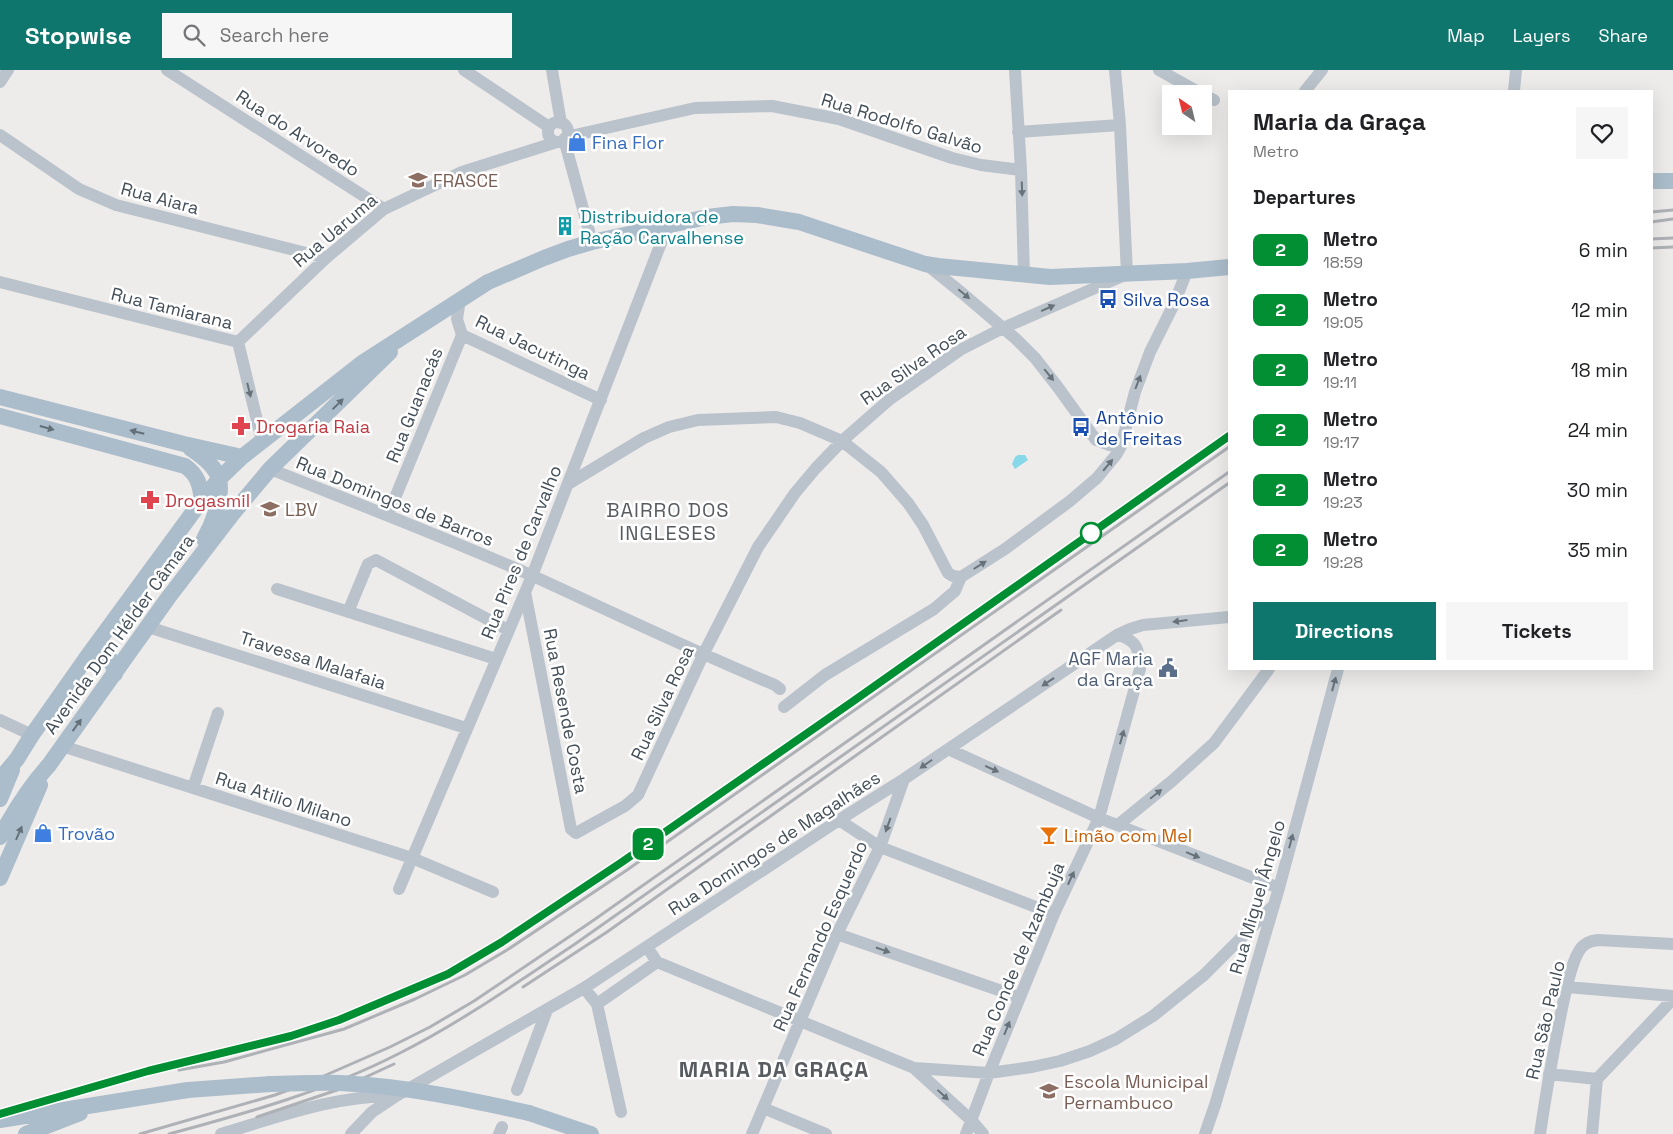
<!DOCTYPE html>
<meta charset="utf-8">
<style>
:root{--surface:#fff;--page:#f6f6f6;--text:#202124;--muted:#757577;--accent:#0f766e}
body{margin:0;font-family:"Space Grotesk",sans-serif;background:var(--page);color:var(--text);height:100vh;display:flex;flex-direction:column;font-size:19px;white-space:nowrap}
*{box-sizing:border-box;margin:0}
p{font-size:16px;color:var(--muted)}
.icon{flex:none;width:28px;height:28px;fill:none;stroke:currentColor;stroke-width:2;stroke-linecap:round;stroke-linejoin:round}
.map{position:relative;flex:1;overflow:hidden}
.sheet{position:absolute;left:1228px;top:20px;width:425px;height:580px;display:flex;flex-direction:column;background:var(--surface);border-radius:0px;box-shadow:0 5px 20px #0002}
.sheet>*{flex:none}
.badge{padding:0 10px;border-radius:8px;font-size:18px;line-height:32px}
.needle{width:32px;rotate:325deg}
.tools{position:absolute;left:1162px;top:15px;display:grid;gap:10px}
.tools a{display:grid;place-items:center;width:50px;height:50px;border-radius:0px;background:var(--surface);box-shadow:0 5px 20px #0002;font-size:25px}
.map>.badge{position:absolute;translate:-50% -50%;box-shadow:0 0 0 2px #fff}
h2{padding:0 25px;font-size:19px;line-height:45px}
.round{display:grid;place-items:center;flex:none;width:52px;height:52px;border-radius:0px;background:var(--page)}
.summary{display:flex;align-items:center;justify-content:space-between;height:85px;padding:0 25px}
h1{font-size:24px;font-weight:600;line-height:38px}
.cta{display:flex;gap:10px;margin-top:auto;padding:10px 25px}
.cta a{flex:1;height:58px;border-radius:0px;background:var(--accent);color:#fff;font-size:20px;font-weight:600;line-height:58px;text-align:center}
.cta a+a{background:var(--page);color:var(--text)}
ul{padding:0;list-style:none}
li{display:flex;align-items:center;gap:15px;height:60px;padding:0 25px}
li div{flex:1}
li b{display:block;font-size:19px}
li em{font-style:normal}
li .badge{min-width:55px;font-weight:700;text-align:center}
header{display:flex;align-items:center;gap:30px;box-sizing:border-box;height:70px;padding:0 25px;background:var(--accent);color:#fff}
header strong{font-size:24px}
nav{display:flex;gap:28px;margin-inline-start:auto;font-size:18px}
.search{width:350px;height:45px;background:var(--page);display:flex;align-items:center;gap:12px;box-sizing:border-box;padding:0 18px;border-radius:0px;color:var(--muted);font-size:19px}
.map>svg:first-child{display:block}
</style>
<header>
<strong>Stopwise</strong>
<div class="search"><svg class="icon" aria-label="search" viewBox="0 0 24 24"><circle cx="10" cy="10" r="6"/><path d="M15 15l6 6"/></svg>Search here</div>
<nav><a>Map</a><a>Layers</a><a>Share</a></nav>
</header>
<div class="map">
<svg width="1673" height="1064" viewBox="0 0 1673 1064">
<rect width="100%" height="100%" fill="#eeebeb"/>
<path fill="#87d8e9" d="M 1018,385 L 1025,385 L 1028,390 L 1015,399 L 1012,394 L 1015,387 Z"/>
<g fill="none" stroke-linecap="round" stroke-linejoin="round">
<path stroke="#bac3cb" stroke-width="12" d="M 167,0 L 384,139
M 464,0 L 549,57
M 552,0 L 561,53
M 1015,0 L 1021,100 L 1024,204
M 1159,0 L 1202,24
M 0,12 L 8,0
M 1305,21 L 1322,0
M 1514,21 L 1516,0
M 1204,25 L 1214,30
M548 62a10 10 0 1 1 20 0a10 10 0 1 1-20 0Z
M 1018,62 L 1120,55
M 0,65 L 79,119 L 116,135 L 326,188
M 566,67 L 695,38 L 772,36 L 839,49 L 952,88 L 981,95 L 1021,100
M 564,69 L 592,172
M 926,194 L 962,223 L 1016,269 L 1035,288 L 1057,316 L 1096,370 L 1109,375 L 1121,376
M 0,212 L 238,272
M 460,229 L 457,249 L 462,265 L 601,330
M 238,272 L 326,188 L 384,139 L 462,102 L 557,72
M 238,272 L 262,371
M 270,399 C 358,434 447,468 533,506 C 614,543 693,581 775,615 L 780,619
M 568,414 L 644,368 L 669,357 L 698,350 L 776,347 L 800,353 L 842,371 L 881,402 L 908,433 L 923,455 L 948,503 L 953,506 L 961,507
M 388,445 L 462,265
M 277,519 L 496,589
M 525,522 L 571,759 L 576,763 L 625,736 L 638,725 L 703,585 L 758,477 L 795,423 L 816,398 L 842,371 L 890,329 L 960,280 L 1003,258 L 1127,204 L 1120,55 L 1115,0
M 348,542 L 368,494 L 376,490 L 508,560
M 148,557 L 466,658
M 784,637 L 825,605 L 934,539 L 955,521 L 961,507 L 1005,479 L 1070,431 L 1097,408 L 1116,385 L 1121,376 L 1135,322 L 1150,282 L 1174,234 L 1187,201
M 0,650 L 32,665
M 62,676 L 412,788 L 493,822
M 948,679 L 1099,748 L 1279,818
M 193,718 L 218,643
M 839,750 L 880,777 L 1054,844
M 1118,755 L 1172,711 L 1214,673 L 1269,599
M 399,819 L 532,506 L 668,155
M 837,864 L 1019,927
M 647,877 L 657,892 L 914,998 L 989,1003 L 1032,997 L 1060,991 L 1090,981 L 1116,969 L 1153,946 L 1204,905 L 1274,835
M 1567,917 L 1673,926
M 584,918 L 597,934 L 621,1042
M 597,934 L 657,892
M 914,998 L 972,1051 L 983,1064
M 1549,1004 L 1597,1009 L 1673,929
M 517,1020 L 547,940
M 763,1038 L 826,1064
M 221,1064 C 278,1047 336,1025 396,1026
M 351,1064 L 372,1042 L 396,1026 L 584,918 L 839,750 L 904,709 L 1117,565 L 1130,559 L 1143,555 L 1229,547
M 499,1064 L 502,1057
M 752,1064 L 837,864 L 880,777 L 904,709
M 966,1064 L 989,1003 L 1054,844 L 1099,748 L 1140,599 C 1139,580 1138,570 1117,565
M 1205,1064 L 1215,1035 L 1279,818 L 1338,599
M 1540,1064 C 1546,1023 1553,983 1561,943 C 1565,925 1570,896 1579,881 C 1584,873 1590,871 1598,870 L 1673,874
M 1592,1064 L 1597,1009"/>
<path stroke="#abbcca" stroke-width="16" d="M 1651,111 L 1673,111
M 0,327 L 184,374 L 242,387
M 0,346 L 185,396 C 198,405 200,415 202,430
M 190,378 C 201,386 215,395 219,409 C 223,428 213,453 204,469
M 89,584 C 107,580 112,587 115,604
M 0,709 L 17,689 L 32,665 L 89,584 L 202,430 L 219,409 L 242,387 L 362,293 L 488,212 L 544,188 L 568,179 L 592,172 L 707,147 L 733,144 L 757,145 L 799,152 L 925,194 L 938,196 L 1050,207 L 1187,201 L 1229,197
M 0,729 L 12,700
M 0,767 C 14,741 29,717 49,695 L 168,528 L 234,442 L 270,399 L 390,282
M 0,808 L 40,715
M 529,1043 L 591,1064
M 0,1050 L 188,1020 L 271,1014
M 26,1064 L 80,1043"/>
<path stroke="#aeb1b6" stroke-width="3" d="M 1651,142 L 1673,140
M 1651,152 L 1673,149
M 1651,169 L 1673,168
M 1651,178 L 1673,177
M 523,917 L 607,862 L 1061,540
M 179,1000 L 224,992 L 344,959 L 415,929 L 465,905 L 507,880 L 627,800 L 1229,377
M 147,1001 L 291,966 L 339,950 L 448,904 L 502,872 L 622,792 L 852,632 L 1229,366
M 257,1047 L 340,1019 L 394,994
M 140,1064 L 275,1025 L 310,1012 L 390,977 L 430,957 L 474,931 L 591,852 L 1229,402
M 169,1064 C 247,1043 326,1021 398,984 C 460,953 518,912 575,874 L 1229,413"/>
<path stroke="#abbcca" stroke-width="16" d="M 271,1014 C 294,1014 317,1012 340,1013 C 404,1016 467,1029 529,1043"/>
</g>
<defs><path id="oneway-solid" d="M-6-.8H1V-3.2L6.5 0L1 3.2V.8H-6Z" transform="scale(1.25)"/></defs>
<g fill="#67727a">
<use href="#oneway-solid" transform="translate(1022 119) rotate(88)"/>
<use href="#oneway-solid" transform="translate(964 224) rotate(40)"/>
<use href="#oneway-solid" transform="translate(1048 238) rotate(-24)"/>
<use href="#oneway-solid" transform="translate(1049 305) rotate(51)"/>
<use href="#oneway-solid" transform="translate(1138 312) rotate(-69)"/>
<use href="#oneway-solid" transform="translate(249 320) rotate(76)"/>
<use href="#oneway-solid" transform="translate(1108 395) rotate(-50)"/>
<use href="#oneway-solid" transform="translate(980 495) rotate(-32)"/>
<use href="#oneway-solid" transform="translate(1180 551) rotate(173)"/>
<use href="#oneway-solid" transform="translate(1048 612) rotate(146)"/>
<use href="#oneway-solid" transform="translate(1334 614) rotate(-75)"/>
<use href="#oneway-solid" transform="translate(1122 667) rotate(-74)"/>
<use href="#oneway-solid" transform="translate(926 694) rotate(145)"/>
<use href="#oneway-solid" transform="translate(992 699) rotate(24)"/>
<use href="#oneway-solid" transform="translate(1156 724) rotate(-39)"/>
<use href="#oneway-solid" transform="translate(888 755) rotate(110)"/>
<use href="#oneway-solid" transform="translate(1291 771) rotate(-75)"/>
<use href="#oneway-solid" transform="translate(1193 785) rotate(22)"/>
<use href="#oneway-solid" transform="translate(1071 808) rotate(-65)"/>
<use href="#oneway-solid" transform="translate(883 880) rotate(19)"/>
<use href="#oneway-solid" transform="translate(1007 958) rotate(-68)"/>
<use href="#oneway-solid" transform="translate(943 1025) rotate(43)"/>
</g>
<g fill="#63707a">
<use href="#oneway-solid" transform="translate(338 334) rotate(-44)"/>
<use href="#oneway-solid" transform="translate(47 358) rotate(15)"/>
<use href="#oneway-solid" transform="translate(137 362) rotate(-166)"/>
<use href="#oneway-solid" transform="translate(77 655) rotate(-54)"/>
<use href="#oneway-solid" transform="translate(19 763) rotate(-66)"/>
</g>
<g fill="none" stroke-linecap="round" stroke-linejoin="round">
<g stroke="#fff" stroke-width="11">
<path id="line" d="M 0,1044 L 148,1001 L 291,966 L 339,950 L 448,904 L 502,872 L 622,792 L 852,632 L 1229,366"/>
</g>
<use href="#line" stroke="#028f34" stroke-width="8"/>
</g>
<defs>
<g id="shop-bare" transform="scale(1.5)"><path d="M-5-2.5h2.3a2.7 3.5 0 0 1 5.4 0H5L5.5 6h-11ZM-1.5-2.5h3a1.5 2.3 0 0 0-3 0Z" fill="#3f7fe0" stroke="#fff" stroke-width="2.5" paint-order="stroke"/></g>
<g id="university-bare" transform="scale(1.5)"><path d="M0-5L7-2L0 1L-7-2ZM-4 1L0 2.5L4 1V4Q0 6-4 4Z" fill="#8d6e63" stroke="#fff" stroke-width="2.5" paint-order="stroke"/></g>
<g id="building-bare" transform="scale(1.5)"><path d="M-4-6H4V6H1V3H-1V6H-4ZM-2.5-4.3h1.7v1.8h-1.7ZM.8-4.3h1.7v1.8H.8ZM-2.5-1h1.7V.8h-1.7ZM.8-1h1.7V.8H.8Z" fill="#0f9aa8" stroke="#fff" stroke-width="2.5" paint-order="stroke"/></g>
<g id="bus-bare" transform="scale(1.5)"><path d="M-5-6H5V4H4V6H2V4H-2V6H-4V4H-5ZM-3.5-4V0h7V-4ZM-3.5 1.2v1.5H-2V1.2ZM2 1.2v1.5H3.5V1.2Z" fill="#1a4fb4" stroke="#fff" stroke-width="2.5" paint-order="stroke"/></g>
<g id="pharmacy-bare" transform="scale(1.5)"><path d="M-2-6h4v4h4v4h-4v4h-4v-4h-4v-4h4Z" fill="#e0444e" stroke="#fff" stroke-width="2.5" paint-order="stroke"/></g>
<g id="school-bare" transform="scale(1.5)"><path d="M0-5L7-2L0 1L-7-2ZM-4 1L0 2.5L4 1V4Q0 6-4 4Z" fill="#8d6e63" stroke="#fff" stroke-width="2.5" paint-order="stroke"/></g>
<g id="civic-bare" transform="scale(1.5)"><path d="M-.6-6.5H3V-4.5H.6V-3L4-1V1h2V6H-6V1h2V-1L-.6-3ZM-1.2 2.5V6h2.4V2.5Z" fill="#5c6f8a" stroke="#fff" stroke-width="2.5" paint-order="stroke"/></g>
<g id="bar-bare" transform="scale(1.5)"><path d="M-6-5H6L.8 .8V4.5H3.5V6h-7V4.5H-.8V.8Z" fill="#e8710a" stroke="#fff" stroke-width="2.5" paint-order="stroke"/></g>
</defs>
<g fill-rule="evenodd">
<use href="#shop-bare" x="577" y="72"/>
<use href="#university-bare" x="418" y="110"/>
<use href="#building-bare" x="565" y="156"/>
<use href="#bus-bare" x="1108" y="229"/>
<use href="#pharmacy-bare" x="241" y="356"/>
<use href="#bus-bare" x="1081" y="357"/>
<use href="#pharmacy-bare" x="150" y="430"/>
<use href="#school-bare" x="270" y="439"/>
<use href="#civic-bare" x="1168" y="598"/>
<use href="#shop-bare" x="43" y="763"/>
<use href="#bar-bare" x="1049" y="765"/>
<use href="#school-bare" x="1049" y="1021"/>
</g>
<circle fill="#fff" stroke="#028f34" stroke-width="2.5" cx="1091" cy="463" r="10"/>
<g text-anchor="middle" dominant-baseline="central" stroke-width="5" stroke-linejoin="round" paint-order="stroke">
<g font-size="18" fill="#444f58" stroke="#fff">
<text transform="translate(902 53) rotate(17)">Rua Rodolfo Galvão</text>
<text transform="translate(298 63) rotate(33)">Rua do Arvoredo</text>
<text transform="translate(160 128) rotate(15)">Rua Aiara</text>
<text transform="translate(335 160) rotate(-40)">Rua Uaruma</text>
<text transform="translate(172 238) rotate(14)">Rua Tamiarana</text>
<text transform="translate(533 277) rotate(26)">Rua Jacutinga</text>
<text transform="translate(913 295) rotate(-35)">Rua Silva Rosa</text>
<text transform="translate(414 335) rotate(-68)">Rua Guanacás</text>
<text transform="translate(395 431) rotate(22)">Rua Domingos de Barros</text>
<text transform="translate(521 482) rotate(-68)">Rua Pires de Carvalho</text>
<text transform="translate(119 564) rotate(-54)">Avenida Dom Hélder Câmara</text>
<text transform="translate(313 590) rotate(18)">Travessa Malafaia</text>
<text transform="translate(662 633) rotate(-65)">Rua Silva Rosa</text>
<text transform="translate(566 641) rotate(79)">Rua Resende Costa</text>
<text transform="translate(284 729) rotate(18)">Rua Atilio Milano</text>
<text transform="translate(774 773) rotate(-33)">Rua Domingos de Magalhães</text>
<text transform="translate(1257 827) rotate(-74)">Rua Miguel Ângelo</text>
<text transform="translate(820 866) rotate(-66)">Rua Fernando Esquerdo</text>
<text transform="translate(1018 889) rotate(-67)">Rua Conde de Azambuja</text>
<text transform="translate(1545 950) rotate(-77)">Rua São Paulo</text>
</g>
<g font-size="18" fill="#366cbe" stroke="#fff" text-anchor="start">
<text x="592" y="72">Fina Flor</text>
<text x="58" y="763">Trovão</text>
</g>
<g font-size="18" fill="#785e54" stroke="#fff" text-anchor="start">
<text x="433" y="110">FRASCE</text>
<text x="285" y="439">LBV</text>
<text x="1064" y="1011">Escola Municipal<tspan x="1064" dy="21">Pernambuco</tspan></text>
</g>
<g font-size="18" fill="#0d838f" stroke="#fff" text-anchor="start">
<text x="580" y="146">Distribuidora de<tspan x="580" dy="21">Ração Carvalhense</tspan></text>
</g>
<g font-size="18" fill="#164399" stroke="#fff" text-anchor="start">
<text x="1123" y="229">Silva Rosa</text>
<text x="1096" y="347">Antônio<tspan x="1096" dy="21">de Freitas</tspan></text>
</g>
<g font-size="18" fill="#be3a42" stroke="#fff" text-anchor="start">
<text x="256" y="356">Drogaria Raia</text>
<text x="165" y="430">Drogasmil</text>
</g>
<g font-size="18" fill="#4e5e75" stroke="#fff" text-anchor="end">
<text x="1153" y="588">AGF Maria<tspan x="1153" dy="21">da Graça</tspan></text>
</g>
<g font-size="18" fill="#c56008" stroke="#fff" text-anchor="start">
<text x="1064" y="765">Limão com Mel</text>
</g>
<g font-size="20" letter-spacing="1" fill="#585c60" stroke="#fff">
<text x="668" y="440">BAIRRO DOS<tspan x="668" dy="23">INGLESES</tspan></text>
</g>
<g font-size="22" font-weight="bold" letter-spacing="1" fill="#585c60" stroke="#fff">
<text x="774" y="999">MARIA DA GRAÇA</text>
</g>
</g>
</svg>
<div class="tools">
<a><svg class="needle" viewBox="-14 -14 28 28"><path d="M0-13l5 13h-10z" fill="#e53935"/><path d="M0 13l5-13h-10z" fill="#757577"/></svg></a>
</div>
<b class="badge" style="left:648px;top:774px;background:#028f34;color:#fff">2</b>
<section class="sheet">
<div class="summary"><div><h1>Maria da Graça</h1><p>Metro</p></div><a class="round"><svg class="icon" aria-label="heart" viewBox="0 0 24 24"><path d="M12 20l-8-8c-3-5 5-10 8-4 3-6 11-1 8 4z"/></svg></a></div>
<h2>Departures</h2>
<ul>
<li><span class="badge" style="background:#028f34;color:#fff">2</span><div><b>Metro</b><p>18:59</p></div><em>6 min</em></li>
<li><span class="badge" style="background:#028f34;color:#fff">2</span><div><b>Metro</b><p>19:05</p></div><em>12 min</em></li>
<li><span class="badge" style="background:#028f34;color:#fff">2</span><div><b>Metro</b><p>19:11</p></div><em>18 min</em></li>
<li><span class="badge" style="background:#028f34;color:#fff">2</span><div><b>Metro</b><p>19:17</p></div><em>24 min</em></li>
<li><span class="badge" style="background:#028f34;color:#fff">2</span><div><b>Metro</b><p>19:23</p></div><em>30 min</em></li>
<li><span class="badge" style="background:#028f34;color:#fff">2</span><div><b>Metro</b><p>19:28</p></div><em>35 min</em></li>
</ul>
<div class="cta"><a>Directions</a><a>Tickets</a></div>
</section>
</div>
